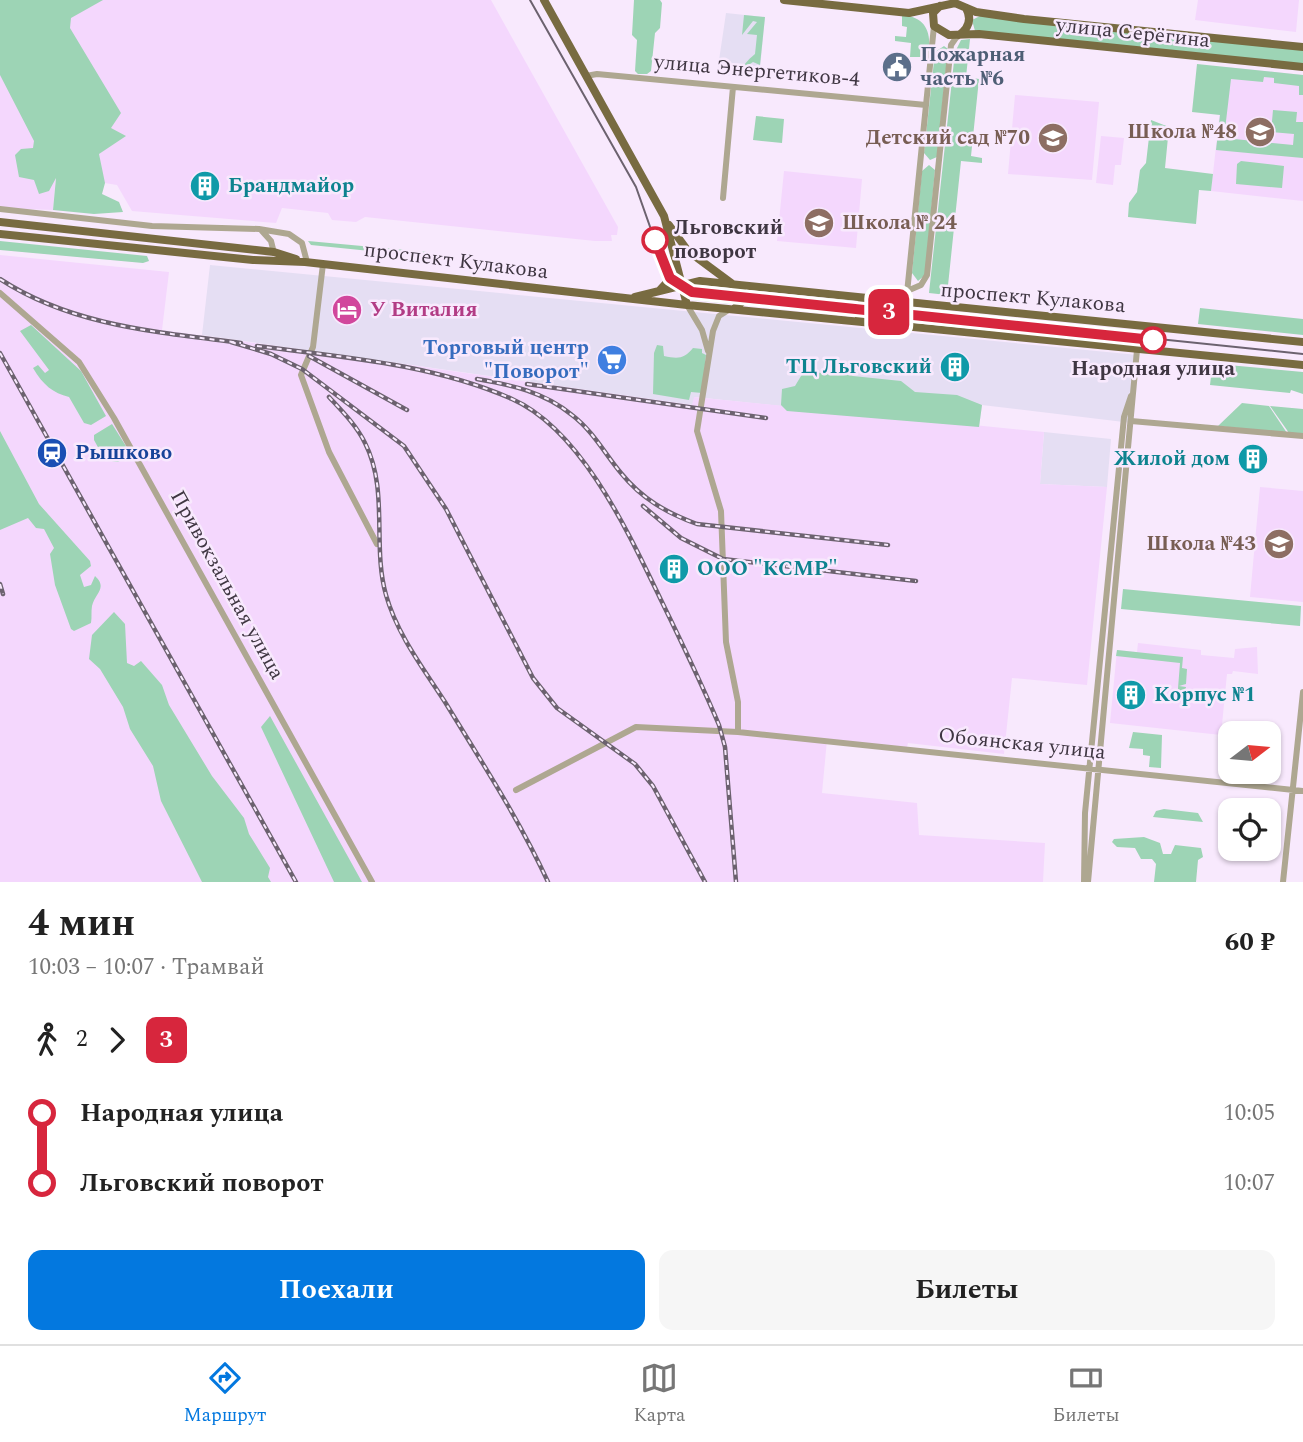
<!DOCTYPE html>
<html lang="ru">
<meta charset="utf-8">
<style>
:root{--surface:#fff;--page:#f6f6f6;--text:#222;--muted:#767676;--line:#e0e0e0;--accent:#0378df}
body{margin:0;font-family:Spectral,serif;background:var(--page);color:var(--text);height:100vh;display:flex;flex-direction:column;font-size:26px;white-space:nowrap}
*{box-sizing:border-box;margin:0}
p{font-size:23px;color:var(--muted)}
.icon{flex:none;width:38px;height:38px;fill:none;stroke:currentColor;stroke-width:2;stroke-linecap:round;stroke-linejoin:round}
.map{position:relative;height:882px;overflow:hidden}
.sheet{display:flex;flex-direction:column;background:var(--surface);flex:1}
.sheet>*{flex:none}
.badge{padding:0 14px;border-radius:10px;font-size:24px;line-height:46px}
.needle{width:46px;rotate:74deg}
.fabs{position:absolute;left:1218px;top:721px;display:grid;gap:14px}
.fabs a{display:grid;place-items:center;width:63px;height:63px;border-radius:14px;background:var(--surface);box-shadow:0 2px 5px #0004;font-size:35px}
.map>.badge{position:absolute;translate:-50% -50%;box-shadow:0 0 0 4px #fff}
.legs{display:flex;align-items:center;gap:10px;height:77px;padding:0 28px;font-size:23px}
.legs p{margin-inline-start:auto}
.head{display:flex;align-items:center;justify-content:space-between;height:119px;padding:0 28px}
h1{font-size:38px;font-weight:700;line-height:52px}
.action{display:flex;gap:14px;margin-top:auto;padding:14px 28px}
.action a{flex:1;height:80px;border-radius:14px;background:var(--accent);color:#fff;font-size:28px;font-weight:700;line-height:80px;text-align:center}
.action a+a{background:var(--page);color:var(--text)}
ul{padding:0 28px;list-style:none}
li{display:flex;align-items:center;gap:24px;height:70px;font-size:26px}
li i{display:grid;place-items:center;width:10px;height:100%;margin:0 9px;background:currentColor}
li i::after{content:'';width:18px;height:18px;margin:-9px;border:5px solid;border-radius:50%;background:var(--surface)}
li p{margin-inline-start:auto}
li:first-child i{background:linear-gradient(#0000 50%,currentColor 0)}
li:last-child i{background:linear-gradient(currentColor 50%,#0000 0)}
.tabs{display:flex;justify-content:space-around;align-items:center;height:98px;border-top:2px solid var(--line);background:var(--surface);font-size:19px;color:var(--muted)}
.tabs a{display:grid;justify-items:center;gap:4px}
.tabs .current{color:var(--accent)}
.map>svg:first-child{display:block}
</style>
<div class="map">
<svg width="1303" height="882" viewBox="0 0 1303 882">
<rect width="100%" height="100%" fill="#f8e9fd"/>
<path fill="#e5def3" d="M 726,13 L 765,17 L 759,79 L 717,74 Z
M 210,265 L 1138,355 L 1132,423 L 982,405 L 979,427 L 695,397 L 693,405 L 202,335 Z
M 1044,432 L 1111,439 L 1107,487 L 1040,484 Z"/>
<path fill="#f4d7fd" d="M 0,0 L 491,0 L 618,227 L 617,235 L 611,235 L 612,241 L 595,241 L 365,217 L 356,222 L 332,220 L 328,213 L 282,208 L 276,223 L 132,211 L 117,185 L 56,175 L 53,210 L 0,208 Z
M 1198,0 L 1299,0 L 1296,32 L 1195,20 Z
M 1225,67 L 1303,75 L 1303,201 L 1211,191 Z
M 1015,95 L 1099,102 L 1092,180 L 1008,174 Z
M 1101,136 L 1124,138 L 1121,165 L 1115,165 L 1113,185 L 1096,183 Z
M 784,171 L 862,179 L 856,248 L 777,241 Z
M 0,255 L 169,272 L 162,330 L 692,405 L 694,397 L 1044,432 L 1040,484 L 1107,487 L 1087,685 L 1012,678 L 1004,754 L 908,743 L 907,747 L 827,740 L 822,793 L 917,803 L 919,835 L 1045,843 L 1043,882 L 0,882 Z
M 1260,487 L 1303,491 L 1303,602 L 1250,597 Z
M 1138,643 L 1201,650 L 1201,655 L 1234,658 L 1235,649 L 1257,647 L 1258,674 L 1233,671 L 1232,674 L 1227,674 L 1221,735 L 1110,723 L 1117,650 L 1137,652 Z"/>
<path fill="#9dd4b5" d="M 0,0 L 103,0 L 71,18 L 70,28 L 121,113 L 111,128 L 126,136 L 99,154 L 105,183 L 102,194 L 119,202 L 123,212 L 94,214 L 53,210 L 56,178 L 49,191 L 39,194 L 34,180 L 19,177 L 15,155 L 21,149 L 33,148 L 34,141 L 0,75 Z
M 634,0 L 660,0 L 662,3 L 660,28 L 655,33 L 651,71 L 647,74 L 638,74 L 635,71 L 637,40 L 632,35 Z
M 744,15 L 765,17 L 760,65 L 753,62 L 750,64 L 748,77 L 740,76 C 742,65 747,61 755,54 L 757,35 L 747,34 L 757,22 L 753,21 L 742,35 Z
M 902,15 C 927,17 931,33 929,54 L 925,57 L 910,57 L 911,43 L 895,41 L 895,36 L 906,37 L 907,27 L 902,26 Z
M 980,16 L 1303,50 L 1303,64 L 975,31 L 972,20 Z
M 970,39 L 966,77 L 979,79 L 971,156 L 982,158 L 982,163 L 961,161 L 947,295 L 929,293 L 955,52 L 961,40 Z
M 944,46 L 948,49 L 937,157 L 930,160 L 924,153 L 935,52 Z
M 1197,64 L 1303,75 L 1303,95 L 1299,95 L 1299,86 L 1274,83 L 1274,78 L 1264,77 L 1263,82 L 1231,79 L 1224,138 L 1293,145 L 1294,134 L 1271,132 L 1273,110 L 1297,112 L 1296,122 L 1303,122 L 1303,158 L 1216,150 L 1220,115 L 1192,112 Z
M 756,116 L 784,119 L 782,143 L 753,140 Z
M 1151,120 L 1169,127 L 1165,168 L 1213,174 L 1211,191 L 1199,190 L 1196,224 L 1128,217 L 1129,203 L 1137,192 L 1140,170 L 1146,163 Z
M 1241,161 L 1284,166 L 1282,188 L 1236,184 L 1237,164 Z
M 929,165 L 935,170 L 925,275 L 918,281 L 912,273 L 922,171 Z
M 0,241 L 147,256 L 149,261 L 143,263 L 0,250 Z
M 308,241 L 427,252 L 439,258 L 311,245 Z
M 696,286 L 734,290 L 739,294 L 738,299 L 732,304 L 694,300 L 690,292 Z
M 759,292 L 855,301 L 852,306 L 853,315 L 758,306 L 752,299 Z
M 864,306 L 1160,333 L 1159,344 L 937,322 L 926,318 L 863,312 Z
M 1200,308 L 1303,319 L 1303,335 L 1198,324 Z
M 31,325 L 81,371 L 106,416 L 91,425 L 84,423 L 69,397 C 53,393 43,385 33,368 L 38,365 L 45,373 L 49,370 L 20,331 Z
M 657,345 L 663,346 L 664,356 C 678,359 684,359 693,348 L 702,349 L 702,353 L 706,355 L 702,393 L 691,392 L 689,400 L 653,394 L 654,353 Z
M 1217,364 L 1303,372 L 1303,394 L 1291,390 L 1290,393 L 1210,385 L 1212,368 Z
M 843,370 L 853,376 L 901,381 L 915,392 L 957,395 L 982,405 L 979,427 L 787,411 L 781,405 L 782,389 L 795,386 L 804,371 L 830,374 Z
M 1242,403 L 1269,406 L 1287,433 L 1218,426 Z
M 1270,406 L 1303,409 L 1303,434 L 1289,433 Z
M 112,424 L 131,454 L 118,462 L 105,460 L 94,440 L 94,435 Z
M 0,431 L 39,504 L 90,561 L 91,566 L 80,575 L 84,587 L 91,585 L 95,576 C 108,588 95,593 92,606 C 91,612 92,617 91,623 L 74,631 L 71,629 L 55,585 L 50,554 L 54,548 L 44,529 L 36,528 L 28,518 L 0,530 Z
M 1123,589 L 1301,606 L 1300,626 L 1121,609 Z
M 114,612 L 125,624 L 127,663 L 134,666 L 141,661 L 162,685 L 169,705 L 212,776 L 244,818 L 249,834 L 270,868 L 268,877 L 271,882 L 202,882 L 161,801 L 153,766 L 130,729 L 123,707 L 100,669 L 89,659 L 92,635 Z
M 1117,650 L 1183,657 L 1182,668 L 1187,669 L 1186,684 L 1179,686 L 1186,687 L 1184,702 L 1177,701 L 1180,663 L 1116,656 Z
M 270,716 L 362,882 L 334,882 L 261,727 Z
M 1133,732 L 1162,735 L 1161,768 L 1149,767 L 1150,756 L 1143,755 L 1143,749 L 1129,748 Z
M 1164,809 L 1198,813 L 1203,822 L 1153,817 L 1156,811 Z
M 1144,837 L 1160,843 L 1163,854 L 1171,854 L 1175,845 L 1201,848 L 1203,857 L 1198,860 L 1196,882 L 1154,882 L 1156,864 L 1152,859 L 1141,859 L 1135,848 L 1117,847 L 1112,842 L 1114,839 Z"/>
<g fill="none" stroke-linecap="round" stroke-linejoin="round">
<path stroke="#aea791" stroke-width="6" d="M 586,76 L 597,74 L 926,105
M 723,198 L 733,87
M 0,209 L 152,226 L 259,229 L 289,234 L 302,243 L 307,262
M 261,230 L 271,241 L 274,253
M 323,264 L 313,347 L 301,375 L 329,452 L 377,544
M 907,291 L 921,285 L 927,275 L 951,45 L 958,35
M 0,293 L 79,362 L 114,418 L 372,882
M 906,303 L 934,26
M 687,305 L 702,330 L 708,351
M 730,309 L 719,316 L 713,331 L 697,431 L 721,511 L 726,642 L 738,702 L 738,732
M 1131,421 L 1303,436
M 516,790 L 636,727 L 738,732 L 1303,791
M 1084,882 L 1085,813 L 1124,417 L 1131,396
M 1088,882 L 1137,350
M 1283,882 L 1303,692"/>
<path stroke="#786b41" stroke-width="8" d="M 544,0 L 664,216 L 687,305
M 784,0 L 909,13 L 955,3 L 976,12 L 1024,19 L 1303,47
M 940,6 L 933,13 L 934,26 L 949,35 L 979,34 L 1303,67
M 959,35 C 969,28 972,19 966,8
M 0,222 L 274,252 L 296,259
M 669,225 L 688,251 L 742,291 L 743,301 L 734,309
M 0,234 L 253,260 L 305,262 L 687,305 L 1303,365
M 660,290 L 670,279 L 672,265
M 635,297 L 700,281 L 1303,342
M 864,321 L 859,317 L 857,308 L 866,299"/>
<path stroke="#6c626f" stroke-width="2" d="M 530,0 L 636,187 L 666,272 L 686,290 L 1303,354"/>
<g stroke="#6c626f" stroke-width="4.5">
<path id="rail" d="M 0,279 C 72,326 157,332 241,343
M 231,342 L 271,354 L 302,369 L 404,446 L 446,509 L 533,678 L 557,708 L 635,764 L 653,786 L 705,882
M 257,346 C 342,357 433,364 512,399 C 582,430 629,534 661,600 C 681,641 701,682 719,725 L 725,747 L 736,882
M 0,353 L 296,882
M 309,356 L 407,410
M 477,379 C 512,385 544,392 572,415 C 593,431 605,454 621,473 C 642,499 667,513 697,524 L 888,545
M 527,384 L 766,418
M 329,397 C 342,411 357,426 365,443 C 389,490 372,546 386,595 C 397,634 423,668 445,702 C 481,761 519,819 548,882
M 643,506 L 681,538 L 723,559 L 916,581
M 0,584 L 3,594"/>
</g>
<use href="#rail" stroke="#f8e9fd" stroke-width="2" stroke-dasharray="5" stroke-linecap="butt"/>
</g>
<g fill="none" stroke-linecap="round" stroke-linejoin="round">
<g stroke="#fff" stroke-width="16">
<path id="line-1" d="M 655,240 L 670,278 L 692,292 L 1153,340"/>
</g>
<use href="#line-1" stroke="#d7263d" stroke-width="10"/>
</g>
<defs>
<g id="civic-disc" transform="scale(1.575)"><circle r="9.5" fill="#5c6f8a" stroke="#f8e9fd"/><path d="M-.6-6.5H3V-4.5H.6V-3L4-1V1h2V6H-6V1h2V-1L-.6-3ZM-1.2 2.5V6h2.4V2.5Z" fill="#fff"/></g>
<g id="school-disc" transform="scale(1.575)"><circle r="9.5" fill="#8d6e63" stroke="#f8e9fd"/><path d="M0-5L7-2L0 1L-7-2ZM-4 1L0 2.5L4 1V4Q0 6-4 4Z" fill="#fff"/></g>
<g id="building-disc" transform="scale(1.575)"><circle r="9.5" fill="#0f9aa8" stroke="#f8e9fd"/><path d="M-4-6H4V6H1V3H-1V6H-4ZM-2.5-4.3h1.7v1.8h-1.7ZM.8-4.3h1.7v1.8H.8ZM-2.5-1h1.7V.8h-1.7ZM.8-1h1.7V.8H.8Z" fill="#fff"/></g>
<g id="hotel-disc" transform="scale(1.575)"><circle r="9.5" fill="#d1479c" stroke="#f8e9fd"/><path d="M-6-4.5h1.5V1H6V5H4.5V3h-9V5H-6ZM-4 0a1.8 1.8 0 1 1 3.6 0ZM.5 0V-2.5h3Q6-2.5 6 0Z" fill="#fff"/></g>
<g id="supermarket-disc" transform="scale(1.575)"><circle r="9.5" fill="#3f7fe0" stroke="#f8e9fd"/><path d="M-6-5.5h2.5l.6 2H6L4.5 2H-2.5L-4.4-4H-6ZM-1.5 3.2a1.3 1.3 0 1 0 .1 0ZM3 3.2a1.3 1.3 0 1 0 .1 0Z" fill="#fff"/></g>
<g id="station-disc" transform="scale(1.575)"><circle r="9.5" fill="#1a4fb4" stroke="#f8e9fd"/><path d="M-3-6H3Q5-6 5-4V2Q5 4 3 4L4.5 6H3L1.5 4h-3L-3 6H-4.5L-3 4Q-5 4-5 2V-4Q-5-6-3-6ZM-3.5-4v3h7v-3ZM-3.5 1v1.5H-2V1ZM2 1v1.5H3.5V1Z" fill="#fff"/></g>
</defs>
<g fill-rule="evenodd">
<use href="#civic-disc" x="897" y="67"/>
<use href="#school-disc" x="1260" y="132"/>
<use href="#school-disc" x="1053" y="138"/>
<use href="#building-disc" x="205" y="186"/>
<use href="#school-disc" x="819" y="223"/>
<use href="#hotel-disc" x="347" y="310"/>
<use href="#supermarket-disc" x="612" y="360"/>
<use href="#building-disc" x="955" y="367"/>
<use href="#station-disc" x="52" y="453"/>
<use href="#building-disc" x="1253" y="459"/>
<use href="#school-disc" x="1279" y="544"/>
<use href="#building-disc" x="674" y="569"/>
<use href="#building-disc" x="1131" y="695"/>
</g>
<g fill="#fff" stroke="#d7263d" stroke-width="3.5">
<circle cx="655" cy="240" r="12"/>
<circle cx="1153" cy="340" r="12"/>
</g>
<g text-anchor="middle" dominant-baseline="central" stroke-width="5" stroke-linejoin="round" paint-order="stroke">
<g font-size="21" fill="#3f3642" stroke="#f8e9fd">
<text transform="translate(1133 33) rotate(6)">улица Серёгина</text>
<text transform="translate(757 71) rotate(5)">улица Энергетиков-4</text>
<text transform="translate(456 261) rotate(7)">проспект Кулакова</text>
<text transform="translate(1033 298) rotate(5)">проспект Кулакова</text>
<text transform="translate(227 585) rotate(61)">Привокзальная улица</text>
<text transform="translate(1022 744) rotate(6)">Обоянская улица</text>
</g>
<g font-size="21" font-weight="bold" fill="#4e5e75" stroke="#f8e9fd" text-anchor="start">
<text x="920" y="55">Пожарная<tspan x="920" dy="24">часть №6</tspan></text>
</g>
<g font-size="21" font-weight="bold" fill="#785e54" stroke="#f8e9fd" text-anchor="end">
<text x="1237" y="132">Школа №48</text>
<text x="1030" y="138">Детский сад №70</text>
<text x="842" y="223" text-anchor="start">Школа № 24</text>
<text x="1256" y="544">Школа №43</text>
</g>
<g font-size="21" font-weight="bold" fill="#0d838f" stroke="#f8e9fd" text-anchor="start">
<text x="228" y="186">Брандмайор</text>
<text x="932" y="367" text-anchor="end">ТЦ Льговский</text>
<text x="1230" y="459" text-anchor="end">Жилой дом</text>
<text x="697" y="569">ООО "КСМР"</text>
<text x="1154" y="695">Корпус №1</text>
</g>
<g font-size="21" font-weight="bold" fill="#3f3642" stroke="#f8e9fd" text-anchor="start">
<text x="674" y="228">Льговский<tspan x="674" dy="24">поворот</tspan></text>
<text x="1153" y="369" text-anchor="middle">Народная улица</text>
</g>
<g font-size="21" font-weight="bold" fill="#b23c85" stroke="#f8e9fd" text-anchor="start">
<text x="370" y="310">У Виталия</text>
</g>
<g font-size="21" font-weight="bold" fill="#366cbe" stroke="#f8e9fd" text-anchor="end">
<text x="589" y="348">Торговый центр<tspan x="589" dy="24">"Поворот"</tspan></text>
</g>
<g font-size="21" font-weight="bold" fill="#164399" stroke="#f8e9fd" text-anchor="start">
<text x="75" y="453">Рышково</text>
</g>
</g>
</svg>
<div class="fabs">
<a><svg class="needle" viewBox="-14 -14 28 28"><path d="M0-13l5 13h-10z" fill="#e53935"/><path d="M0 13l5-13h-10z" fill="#767676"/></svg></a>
<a><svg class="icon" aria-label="locate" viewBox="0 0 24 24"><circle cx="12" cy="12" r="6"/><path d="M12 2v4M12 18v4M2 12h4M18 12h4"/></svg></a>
</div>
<b class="badge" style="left:889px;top:312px;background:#d7263d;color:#fff">3</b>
</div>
<section class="sheet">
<div class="head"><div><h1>4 мин</h1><p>10:03 – 10:07 · Трамвай</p></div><b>60 ₽</b></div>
<div class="legs"><svg class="icon" aria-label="walk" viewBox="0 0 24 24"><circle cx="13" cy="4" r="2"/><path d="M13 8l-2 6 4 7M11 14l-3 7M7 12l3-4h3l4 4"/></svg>2<svg class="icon" aria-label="forward" viewBox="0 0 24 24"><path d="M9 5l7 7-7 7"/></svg><b class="badge" style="background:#d7263d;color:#fff">3</b></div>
<ul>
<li><i style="color:#d7263d"></i><b>Народная улица</b><p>10:05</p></li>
<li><i style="color:#d7263d"></i><b>Льговский поворот</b><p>10:07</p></li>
</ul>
<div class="action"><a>Поехали</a><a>Билеты</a></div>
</section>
<nav class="tabs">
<a class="current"><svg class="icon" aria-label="directions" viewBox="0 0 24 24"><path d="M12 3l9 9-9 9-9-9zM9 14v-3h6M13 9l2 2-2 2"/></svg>Маршрут</a>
<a><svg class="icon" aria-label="map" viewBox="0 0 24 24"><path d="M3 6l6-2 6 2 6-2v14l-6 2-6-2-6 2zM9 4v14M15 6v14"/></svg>Карта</a>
<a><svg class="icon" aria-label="tickets" viewBox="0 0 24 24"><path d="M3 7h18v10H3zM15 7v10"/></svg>Билеты</a>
</nav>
